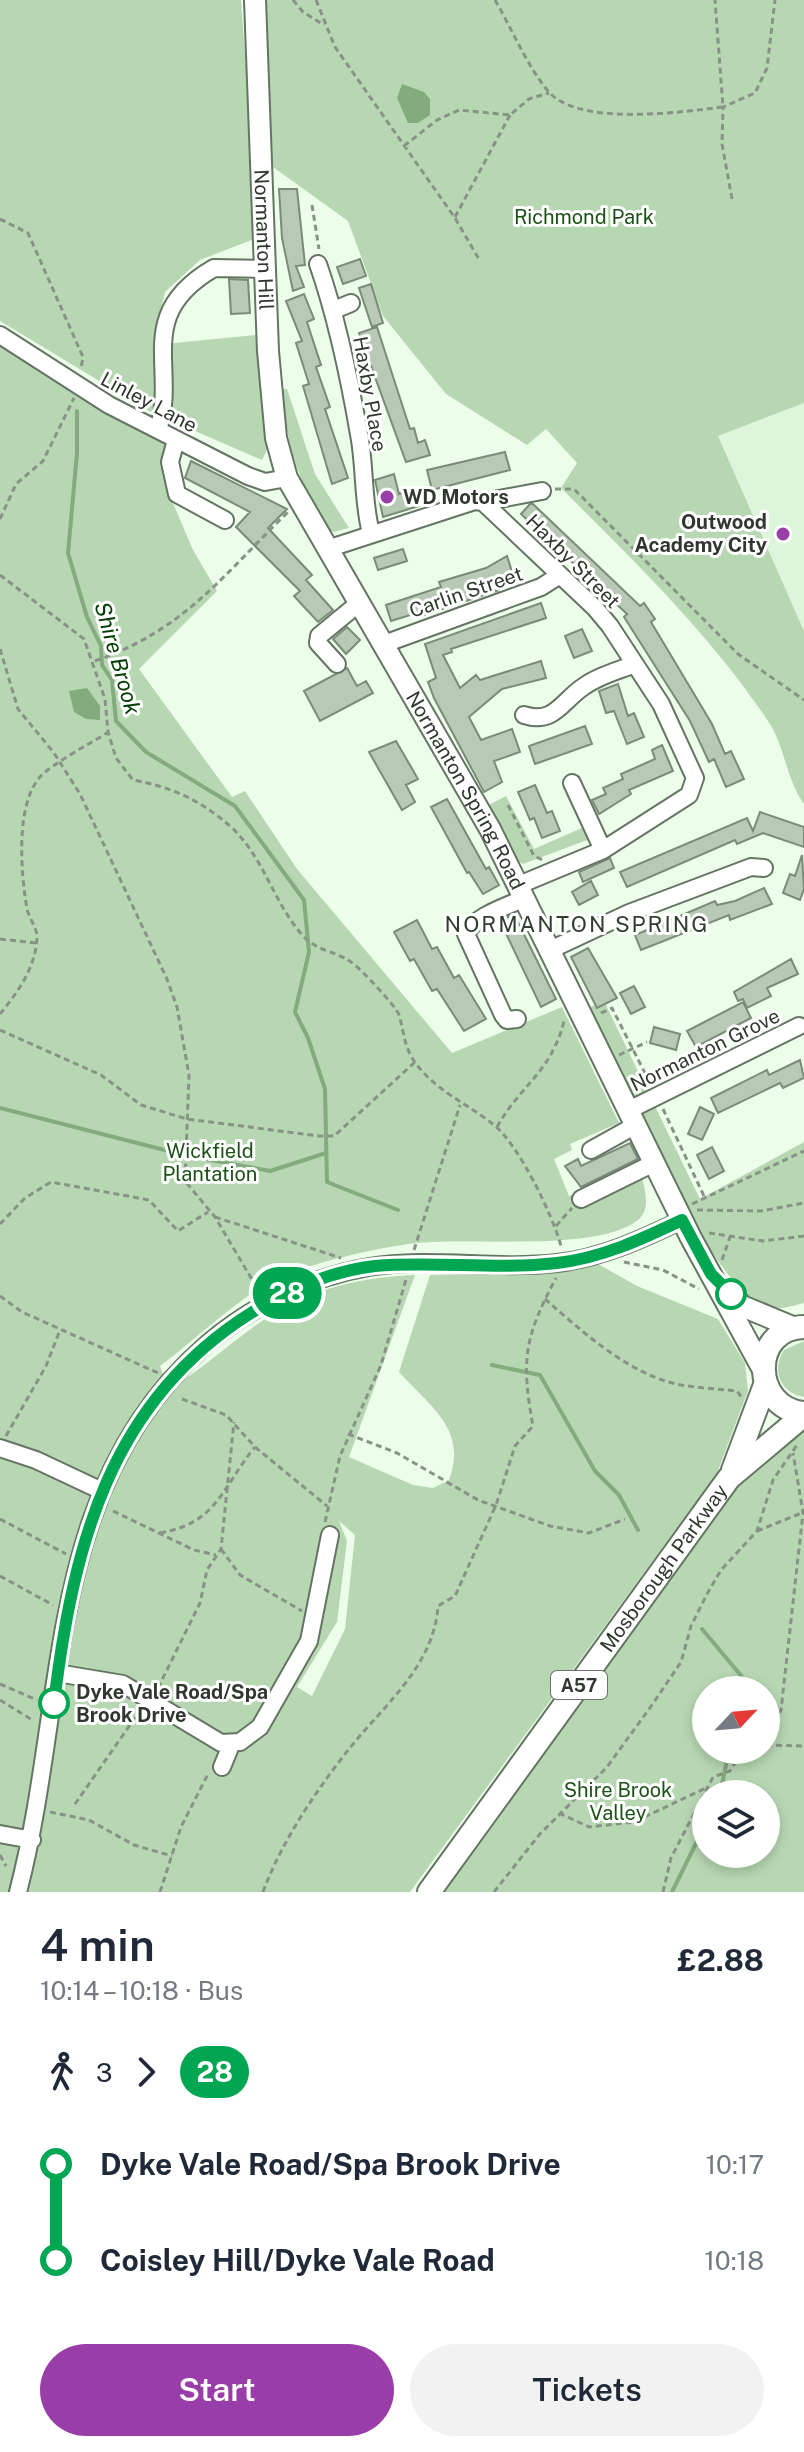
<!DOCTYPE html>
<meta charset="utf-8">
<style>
:root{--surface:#fff;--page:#f2f2f3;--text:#1f2937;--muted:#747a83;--accent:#993da8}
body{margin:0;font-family:"Public Sans",sans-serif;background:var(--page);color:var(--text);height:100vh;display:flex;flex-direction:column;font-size:30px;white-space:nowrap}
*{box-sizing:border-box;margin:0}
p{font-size:26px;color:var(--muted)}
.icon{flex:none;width:44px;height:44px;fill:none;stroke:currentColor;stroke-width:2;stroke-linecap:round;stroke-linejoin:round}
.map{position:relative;height:1892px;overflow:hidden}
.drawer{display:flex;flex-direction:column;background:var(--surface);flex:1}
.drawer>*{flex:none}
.badge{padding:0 16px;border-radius:26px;font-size:28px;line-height:52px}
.needle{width:52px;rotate:64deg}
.buttons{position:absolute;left:692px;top:1676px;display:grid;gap:16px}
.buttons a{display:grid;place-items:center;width:88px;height:88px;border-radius:50%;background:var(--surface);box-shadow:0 4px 12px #0003;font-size:40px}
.map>.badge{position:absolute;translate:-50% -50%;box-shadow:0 0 0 4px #fff}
.legs{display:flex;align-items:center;gap:12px;height:88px;padding:0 40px;font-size:26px}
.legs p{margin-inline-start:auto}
.overview{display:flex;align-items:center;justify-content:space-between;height:136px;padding:0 40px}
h1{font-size:44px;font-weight:600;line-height:60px}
.button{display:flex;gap:16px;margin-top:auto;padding:16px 40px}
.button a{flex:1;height:92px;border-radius:48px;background:var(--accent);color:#fff;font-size:32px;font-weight:600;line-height:92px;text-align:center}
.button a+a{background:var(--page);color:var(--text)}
ul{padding:0 40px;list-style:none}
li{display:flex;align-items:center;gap:28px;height:96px;font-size:30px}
li i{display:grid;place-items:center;width:12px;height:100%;margin:0 10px;background:currentColor}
li i::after{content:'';width:20px;height:20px;margin:-10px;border:6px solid;border-radius:50%;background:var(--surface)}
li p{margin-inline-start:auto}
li:first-child i{background:linear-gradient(#0000 50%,currentColor 0)}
li:last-child i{background:linear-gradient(currentColor 50%,#0000 0)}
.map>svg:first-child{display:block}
</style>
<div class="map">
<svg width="804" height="1892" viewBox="0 0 804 1892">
<rect width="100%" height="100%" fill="#ecfee9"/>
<path fill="#ddf5da" d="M 804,403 L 804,631 L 718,436 Z"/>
<path fill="#b7d7b3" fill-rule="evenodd" d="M 0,0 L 241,0 L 259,237 L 200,260 L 165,292 L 153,345 L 256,335 L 267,450 L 262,460 L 149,411 L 0,321 Z
M 256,0 L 804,0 L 804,403 L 718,436 L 804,631 L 804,804 C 786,779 785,746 768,721 C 709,633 635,562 561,488 L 577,463 L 546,429 L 527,445 L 446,394 L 383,316 L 348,221 L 266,162 Z
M 0,344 L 163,436 L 170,496 L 193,550 L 217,591 L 139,669 L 232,797 L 245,791 L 297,869 L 452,1053 L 562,1007 L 619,1123 L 570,1144 L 572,1150 L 554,1159 L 569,1196 L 637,1163 C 642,1179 654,1207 638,1220 C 595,1254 459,1235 402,1245 C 358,1252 295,1266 257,1290 C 223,1312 192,1342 160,1366 L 168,1390 C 203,1369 234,1339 268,1317 C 312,1288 363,1277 415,1275 L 349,1457 L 413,1485 L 433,1488 L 449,1480 C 468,1429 430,1407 399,1372 L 430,1275 L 549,1272 L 598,1264 L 637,1286 L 718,1319 L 745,1363 L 748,1391 L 717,1473 L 410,1892 L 0,1892 ZM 339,1521 L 355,1535 L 345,1629 L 312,1696 L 297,1687 L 337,1622 L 347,1541 Z
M 281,389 L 287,389 L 315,474 L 349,528 L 334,532 L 329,530 C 299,487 286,441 281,389 Z
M 506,796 L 534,849 L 584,827 L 590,839 L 523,864 L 515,859 L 487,806 Z
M 604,1001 L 700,1199 L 804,1142 L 804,1303 C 792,1306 775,1312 762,1306 C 708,1280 615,1071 584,1010 Z
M 804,1341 L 804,1397 C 780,1393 771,1370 784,1350 Z
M 804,1425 L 804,1892 L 442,1892 L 758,1457 ZM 706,1690 L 766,1690 L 766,1750 L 706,1750 ZM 706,1794 L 766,1794 L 766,1854 L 706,1854 Z"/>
<path fill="#83ab7e" d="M 402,84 L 424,92 L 430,99 L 430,115 L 418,123 L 408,123 L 397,98 Z
M 87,688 L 100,706 L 100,720 L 86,719 L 74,712 L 69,691 Z"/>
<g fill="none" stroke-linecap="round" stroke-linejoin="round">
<path stroke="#83ab7e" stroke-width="4" d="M 77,411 L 77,453 L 68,553 L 87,617 L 101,646 L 102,665 L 112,680 L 116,721 L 146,752 L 235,806 L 304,900 L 309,952 L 295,1012 L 308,1038 L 325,1089 L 327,1182 L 398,1210
M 0,1108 L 184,1155 L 270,1171 L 326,1153
M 492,1365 L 540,1375 L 595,1471 L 619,1495 L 638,1530
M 702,1629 L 743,1678 L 741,1690
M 720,1794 L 729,1750
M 672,1892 L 706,1823"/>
</g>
<path fill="#b8cab5" stroke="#7a8b78" stroke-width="2" d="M 279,189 L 297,189 L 305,265 L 296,266 L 304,287 L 293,291 L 282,238 Z
M 360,259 L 366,276 L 343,284 L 337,267 Z
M 229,279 L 248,280 L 250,313 L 231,314 Z
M 371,284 L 383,323 L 372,327 L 359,288 Z
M 304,294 L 314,319 L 307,322 L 321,365 L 316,367 L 330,407 L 325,409 L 348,478 L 332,484 L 303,386 L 309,384 L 296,343 L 302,341 L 286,301 Z
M 377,327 L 410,429 L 414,428 L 418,443 L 425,440 L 430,455 L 406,462 L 359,333 Z
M 505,452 L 510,470 L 432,490 L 427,470 Z
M 191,461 L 287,509 L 268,528 L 312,575 L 306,580 L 333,610 L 318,622 L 294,596 L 300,591 L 236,527 L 250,512 L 185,478 Z
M 394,474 L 399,494 L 414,490 L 419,506 L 383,517 L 375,480 Z
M 530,504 L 533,504 L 640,606 L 644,603 L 655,619 L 651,622 L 712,724 L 725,754 L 731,751 L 744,779 L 726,787 L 714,759 L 709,762 L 690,721 L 624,617 L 627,614 L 521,514 Z
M 403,549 L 407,561 L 378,570 L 374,558 Z
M 507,556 L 513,575 L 496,581 L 499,590 L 424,615 L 423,611 L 391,621 L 386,605 L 441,587 L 439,582 L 486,568 Z
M 541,603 L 546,618 L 451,649 L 452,652 L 443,655 L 460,688 L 476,675 L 480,680 L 541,661 L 546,678 L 502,689 L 469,717 L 481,740 L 512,729 L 520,752 L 494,761 L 502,782 L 484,792 L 434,698 L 428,682 L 436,678 L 425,644 Z
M 347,627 L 360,640 L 346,654 L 333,639 Z
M 582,629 L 592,651 L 574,658 L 565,636 Z
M 347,668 L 357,686 L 366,681 L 373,693 L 320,721 L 304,691 Z
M 618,684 L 628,716 L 634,713 L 644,737 L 627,744 L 614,711 L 606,713 L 599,691 Z
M 585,726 L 592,744 L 535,764 L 529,746 Z
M 396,741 L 418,779 L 406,785 L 415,802 L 402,810 L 369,752 Z
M 662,745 L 673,771 L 629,790 L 631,794 L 599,814 L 592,800 L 606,794 L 603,788 L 623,779 L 621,774 L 655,759 L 652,750 Z
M 535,785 L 547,813 L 552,811 L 560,831 L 542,838 L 534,818 L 530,820 L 518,792 Z
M 447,799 L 486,869 L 489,867 L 499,885 L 483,894 L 469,872 L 467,873 L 431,807 Z
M 760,812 L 804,827 L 804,847 L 763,833 L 737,844 L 735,840 L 627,887 L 620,872 L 747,818 L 753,831 Z
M 802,855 L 804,889 L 800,900 L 783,893 L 790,874 L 795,876 Z
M 610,858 L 614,868 L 583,882 L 579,872 Z
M 591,881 L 598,895 L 579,905 L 572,892 Z
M 764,888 L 772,904 L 730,920 L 729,915 L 641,950 L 635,935 L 715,901 L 717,905 L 735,901 Z
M 514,914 L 556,999 L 541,1007 L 500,921 Z
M 417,920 L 432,949 L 437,947 L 454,978 L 459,975 L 486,1019 L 464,1031 L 437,989 L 432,991 L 414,959 L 410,961 L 394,932 Z
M 588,948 L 617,998 L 597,1008 L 571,957 Z
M 791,959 L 798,974 L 767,988 L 771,996 L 747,1008 L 743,999 L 738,1001 L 734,992 Z
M 634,986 L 645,1007 L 631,1014 L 620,993 Z
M 743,1002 L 751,1018 L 696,1047 L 687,1031 Z
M 654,1027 L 680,1034 L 676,1050 L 650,1043 Z
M 800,1060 L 804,1078 L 783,1088 L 780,1083 L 718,1113 L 711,1098 L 767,1070 L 769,1075 Z
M 700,1107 L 714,1114 L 702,1140 L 688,1134 Z
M 630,1143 L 638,1159 L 581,1187 L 565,1166 L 578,1159 L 581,1166 Z
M 712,1147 L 724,1171 L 709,1179 L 697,1155 Z"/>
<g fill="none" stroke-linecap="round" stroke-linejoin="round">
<g stroke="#657563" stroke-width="20">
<path id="minor" d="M 318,264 C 338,321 350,381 360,440 C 365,471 363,503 371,533
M 334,310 L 351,303
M 0,335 L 109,405 L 248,476 L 265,482 L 287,478
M 158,430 C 178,367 133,315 214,268 L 265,269
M 176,440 L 170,462 L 177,494 L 225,520
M 483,502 L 542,491
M 327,549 L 475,501 L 483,502 L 595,608 L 610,626 L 661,704 L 695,778 L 689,795 L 603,850 L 519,885
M 384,644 L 541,587 L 560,575
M 337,664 L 318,643 L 319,636 L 359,603
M 524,715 C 554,725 562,701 583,687 C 598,676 617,671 635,664
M 572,783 L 603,850
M 550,950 L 629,913 L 751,867 L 764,868
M 517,1019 L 507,1020 L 503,1015 L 466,934 C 474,916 508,906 525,898
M 629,1110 L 799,1026
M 591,1150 L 636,1125
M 581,1199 L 654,1163
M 0,1448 L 36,1460 L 102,1491
M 57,1673 L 123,1684 L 221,1743 L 240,1742 L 260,1727 L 309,1641 L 330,1535
M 222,1767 L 231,1745
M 0,1834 L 32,1840
M 18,1892 C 68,1702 43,1485 207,1344 C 253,1305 310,1277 369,1267 C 431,1257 495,1270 557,1263 C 602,1258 642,1239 682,1220"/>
</g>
<g stroke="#657563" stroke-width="24">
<g id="major">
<path id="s1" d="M 255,0 L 268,351 L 276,438 L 287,478 L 490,829 L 691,1238 L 762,1368"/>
<path d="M 729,1292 L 742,1306 L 795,1328"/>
</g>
</g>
<g stroke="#657563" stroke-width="26">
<g id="highway">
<path d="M 804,1327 C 750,1328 751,1408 804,1413"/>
<path d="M 733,1470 L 765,1385"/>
<path id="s2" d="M 429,1892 L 729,1478 L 804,1415"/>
</g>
</g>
<path stroke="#879385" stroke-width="3" stroke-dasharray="6 4" stroke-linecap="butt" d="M 293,0 L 303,12 L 324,25
M 316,0 L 335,47 L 455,218 L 480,261
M 495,0 C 512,29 527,66 548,91 C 578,127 681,112 723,107 L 715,0
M 404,146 L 437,120 L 459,110 L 510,115 L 529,99 L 549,93
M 732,199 L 722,144 L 723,107 L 755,93 L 767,68 L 775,0
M 312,205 L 319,249
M 455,217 L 510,115
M 0,219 L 28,233 L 83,357 L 81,368
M 555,489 L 574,489 L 738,654 L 804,700
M 0,519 L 16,484 L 43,461 L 74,398
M 0,575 L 84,639 L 105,699 L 108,732 L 116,758 L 133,780 C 172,787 200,800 230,826 C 264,857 273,902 303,936 C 317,951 335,951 351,962 C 360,968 397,1007 399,1015 C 404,1032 404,1046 414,1061 C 434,1090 468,1104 494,1125 C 519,1145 553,1216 561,1246
M 0,649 L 18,709 L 54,753 L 80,794 L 167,979 L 177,1007 L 189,1075 L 185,1181 L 215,1217 L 260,1293
M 95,661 C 185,630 224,574 289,511
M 508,805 L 534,856 L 543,860
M 0,939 L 36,943
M 601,1013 L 612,1008 L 650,1083
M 0,1014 C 18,992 36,967 37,937 C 37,928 29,918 27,909 C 21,875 15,805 40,777 C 50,765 91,743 107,733
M 0,1030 L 101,1075 L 141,1105 L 187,1119 L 319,1136 L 334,1136 L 415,1062
M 619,1055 L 647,1042
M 663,1109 L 704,1196
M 497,1127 C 521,1084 551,1073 564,1021
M 692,1204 L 804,1151
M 697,1210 L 761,1211 L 804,1203
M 215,1217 L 341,1258
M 0,1224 L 25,1198 L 51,1182 L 149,1200 L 178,1231 L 208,1212
M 556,1226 L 572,1208
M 709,1233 L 763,1241 L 804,1236
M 414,1250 L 460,1105
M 722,1260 L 730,1237
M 624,1262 L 663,1270 L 699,1289
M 0,1296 L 22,1312 L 158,1373
M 545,1299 C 583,1332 629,1375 681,1385 C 699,1388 718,1389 737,1391 L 742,1398
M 182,1399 L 226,1415 L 255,1447 L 327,1506
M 348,1434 L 397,1453 L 478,1500 L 550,1526 L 589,1533 L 625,1519
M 6,1436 L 46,1366 L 60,1330
M 113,1511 L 194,1550 L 216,1555
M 0,1519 L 66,1554
M 325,1522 L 340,1456 L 381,1365 L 407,1276
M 757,1531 L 804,1512
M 160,1533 C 218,1523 222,1487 255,1447
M 221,1549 L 240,1575 L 302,1611
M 0,1576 L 53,1605
M 0,1684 L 37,1700
M 158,1688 L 200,1603 L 207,1570 L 221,1549 L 234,1422
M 0,1700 L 34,1721
M 766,1740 L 781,1710 L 803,1513 L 793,1453
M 766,1745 L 804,1746
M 75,1804 L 139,1712
M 50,1812 L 89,1820 L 134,1845 L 172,1856
M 559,1813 L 589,1827 L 634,1822 L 708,1787
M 0,1855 L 6,1866
M 160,1892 L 181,1827 L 208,1774
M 263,1892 C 282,1841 315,1792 349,1749 C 384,1705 434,1666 438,1606 L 455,1596 L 496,1505 L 515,1446 L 533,1426 C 521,1360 524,1338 556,1278
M 494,1892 L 539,1835 L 607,1767 L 652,1705 L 681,1662 L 691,1626 L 707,1594 L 721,1570 L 757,1531 L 773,1480 L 797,1445
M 663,1892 L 671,1858 L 713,1777 L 730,1771 L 738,1758 L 753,1750"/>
<use href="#minor" stroke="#fff" stroke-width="16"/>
<use href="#major" stroke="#fff" stroke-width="20"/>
<use href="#highway" stroke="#fff" stroke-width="22"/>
</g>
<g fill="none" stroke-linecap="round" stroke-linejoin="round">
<g stroke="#fff" stroke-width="18">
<path id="line-1" d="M 54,1703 C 73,1547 109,1402 251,1313 C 288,1290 331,1271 375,1266 C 435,1261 497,1270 557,1263 C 602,1258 642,1239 682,1220 L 711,1274 L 731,1294"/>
</g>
<use href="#line-1" stroke="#00a651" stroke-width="12"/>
</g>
<g fill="#993da8" stroke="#fff" stroke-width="3">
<circle cx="387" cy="497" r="8"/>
<circle cx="783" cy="534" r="8"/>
</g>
<g fill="#fff" stroke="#00a651" stroke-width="4">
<circle cx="731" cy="1294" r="14"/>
<circle cx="54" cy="1703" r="14"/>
</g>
<g text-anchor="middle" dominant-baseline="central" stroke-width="6" stroke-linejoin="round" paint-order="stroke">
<rect fill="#fff" stroke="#6e736d" stroke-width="2" x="551" y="1671" width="56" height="28" rx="6"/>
<g font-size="18" font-weight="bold" fill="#30372f">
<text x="579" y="1685">A57</text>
</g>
<g font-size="20" fill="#1b5116" stroke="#fff">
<text x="584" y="217">Richmond Park</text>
<text x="210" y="1151">Wickfield<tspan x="210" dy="23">Plantation</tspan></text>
<text x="618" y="1790">Shire Brook<tspan x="618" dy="23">Valley</tspan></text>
</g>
<g font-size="20" fill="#30372f" stroke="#fff">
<text stroke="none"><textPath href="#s1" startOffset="240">Normanton Hill</textPath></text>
<text transform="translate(370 394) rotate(80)">Haxby Place</text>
<text transform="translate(149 402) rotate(28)">Linley Lane</text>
<text transform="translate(573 561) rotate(45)">Haxby Street</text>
<text transform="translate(466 592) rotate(-19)">Carlin Street</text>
<text stroke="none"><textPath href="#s1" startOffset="840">Normanton Spring Road</textPath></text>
<text transform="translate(705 1050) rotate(-26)">Normanton Grove</text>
<text stroke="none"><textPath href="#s2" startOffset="400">Mosborough Parkway</textPath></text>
</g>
<g font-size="20" font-weight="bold" fill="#30372f" stroke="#fff" text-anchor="start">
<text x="403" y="497">WD Motors</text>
<text x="767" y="522" text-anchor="end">Outwood<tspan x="767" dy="23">Academy City</tspan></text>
</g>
<g font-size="20" font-weight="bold" fill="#30372f" stroke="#fff" text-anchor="start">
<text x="76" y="1692">Dyke Vale Road/Spa<tspan x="76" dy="23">Brook Drive</tspan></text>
</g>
<g font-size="22" font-style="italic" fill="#013c00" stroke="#fff">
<text transform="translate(118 658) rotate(74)">Shire Brook</text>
</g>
<g font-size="22" letter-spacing="2" fill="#303e2e" stroke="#fff">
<text x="577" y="924">NORMANTON SPRING</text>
</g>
</g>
</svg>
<div class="buttons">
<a><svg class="needle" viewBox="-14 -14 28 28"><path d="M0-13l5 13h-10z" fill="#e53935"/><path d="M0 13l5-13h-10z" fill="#747a83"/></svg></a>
<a><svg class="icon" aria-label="layers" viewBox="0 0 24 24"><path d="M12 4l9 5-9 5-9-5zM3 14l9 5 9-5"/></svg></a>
</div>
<b class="badge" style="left:287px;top:1293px;background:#00a651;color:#fff">28</b>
</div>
<section class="drawer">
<div class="overview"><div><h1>4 min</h1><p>10:14 – 10:18 · Bus</p></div><b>£2.88</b></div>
<div class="legs"><svg class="icon" aria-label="walk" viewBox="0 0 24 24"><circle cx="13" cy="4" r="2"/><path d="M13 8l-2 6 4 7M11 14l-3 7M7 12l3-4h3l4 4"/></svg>3<svg class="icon" aria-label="forward" viewBox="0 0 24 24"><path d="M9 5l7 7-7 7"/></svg><b class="badge" style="background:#00a651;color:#fff">28</b></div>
<ul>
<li><i style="color:#00a651"></i><b>Dyke Vale Road/Spa Brook Drive</b><p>10:17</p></li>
<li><i style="color:#00a651"></i><b>Coisley Hill/Dyke Vale Road</b><p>10:18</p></li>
</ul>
<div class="button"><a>Start</a><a>Tickets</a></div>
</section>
